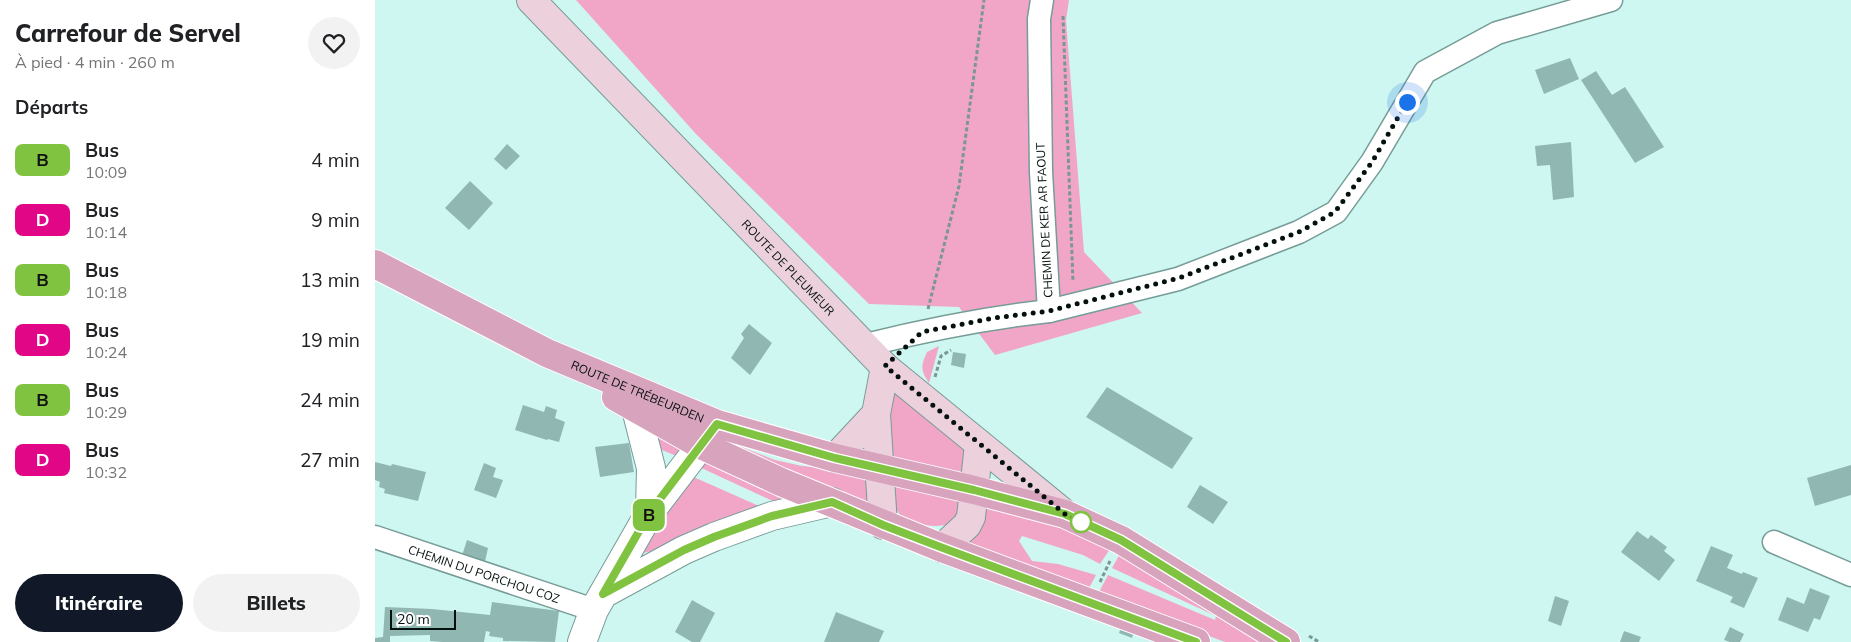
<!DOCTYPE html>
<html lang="fr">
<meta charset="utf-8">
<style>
:root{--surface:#fff;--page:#f2f2f2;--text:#202124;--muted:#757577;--accent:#111827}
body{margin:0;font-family:Mulish,sans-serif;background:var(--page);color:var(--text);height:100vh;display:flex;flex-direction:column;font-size:19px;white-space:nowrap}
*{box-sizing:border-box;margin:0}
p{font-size:16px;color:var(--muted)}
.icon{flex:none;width:28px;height:28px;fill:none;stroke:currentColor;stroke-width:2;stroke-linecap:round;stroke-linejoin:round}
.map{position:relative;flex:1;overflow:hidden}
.drawer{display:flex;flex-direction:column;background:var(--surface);width:375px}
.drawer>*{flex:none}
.badge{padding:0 10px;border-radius:8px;font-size:18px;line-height:32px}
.scale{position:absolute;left:15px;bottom:12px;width:66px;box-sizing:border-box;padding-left:5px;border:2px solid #04110f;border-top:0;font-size:14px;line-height:18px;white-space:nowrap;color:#04110f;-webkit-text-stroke:4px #fff;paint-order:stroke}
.you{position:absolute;width:25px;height:25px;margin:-12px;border:4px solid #fff;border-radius:50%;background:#1a73e8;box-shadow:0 0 0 8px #1a73e833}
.map>.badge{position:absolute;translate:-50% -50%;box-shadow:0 0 0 2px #fff}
h2{padding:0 15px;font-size:19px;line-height:45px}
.round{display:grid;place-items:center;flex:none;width:52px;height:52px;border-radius:26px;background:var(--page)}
.overview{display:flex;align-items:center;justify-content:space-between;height:85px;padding:0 15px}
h1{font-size:24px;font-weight:800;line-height:38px}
.action{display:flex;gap:10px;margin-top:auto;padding:10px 15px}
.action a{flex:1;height:58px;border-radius:30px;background:var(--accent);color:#fff;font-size:20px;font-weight:800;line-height:58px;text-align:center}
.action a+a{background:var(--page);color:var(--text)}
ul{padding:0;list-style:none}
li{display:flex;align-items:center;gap:15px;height:60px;padding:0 15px}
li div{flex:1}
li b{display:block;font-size:19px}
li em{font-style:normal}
li .badge{min-width:55px;font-weight:700;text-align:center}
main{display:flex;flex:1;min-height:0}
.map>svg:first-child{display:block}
</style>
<main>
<section class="drawer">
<div class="overview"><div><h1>Carrefour de Servel</h1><p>À pied · 4 min · 260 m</p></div><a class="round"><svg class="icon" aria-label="heart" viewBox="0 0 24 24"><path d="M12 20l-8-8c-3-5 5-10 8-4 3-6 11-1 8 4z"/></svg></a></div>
<h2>Départs</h2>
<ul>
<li><span class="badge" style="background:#80c341;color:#111">B</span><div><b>Bus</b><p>10:09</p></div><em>4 min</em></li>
<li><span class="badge" style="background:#e10685;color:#fff">D</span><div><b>Bus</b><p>10:14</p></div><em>9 min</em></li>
<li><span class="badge" style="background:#80c341;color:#111">B</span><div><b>Bus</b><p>10:18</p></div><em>13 min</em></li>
<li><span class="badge" style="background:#e10685;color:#fff">D</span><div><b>Bus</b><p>10:24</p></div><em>19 min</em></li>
<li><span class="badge" style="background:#80c341;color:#111">B</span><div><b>Bus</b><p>10:29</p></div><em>24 min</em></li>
<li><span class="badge" style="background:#e10685;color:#fff">D</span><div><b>Bus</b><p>10:32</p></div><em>27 min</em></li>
</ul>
<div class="action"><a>Itinéraire</a><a>Billets</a></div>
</section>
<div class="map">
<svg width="1476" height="642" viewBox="0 0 1476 642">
<rect width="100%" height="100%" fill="#cff7f1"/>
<path fill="#f2a6c7" d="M 201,0 L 694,0 L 691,20 L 709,252 L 767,313 L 620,355 L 584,307 L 494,304 L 321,134 Z
M 564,346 L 554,383 C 545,370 546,365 552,352 Z
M 513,375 L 588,445 L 593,471 L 592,477 L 513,461 Z
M 278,428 L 313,446 L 304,457 L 282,448 Z
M 359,444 L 400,460 L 427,466 L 491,472 L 495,504 L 354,445 Z
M 329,459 L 427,497 L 404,504 L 322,466 Z
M 314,475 L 384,506 L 366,512 L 278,551 L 267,553 L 264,542 Z
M 515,479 L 583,498 L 586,505 C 584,510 583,516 580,520 C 571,531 535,525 526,516 C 517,506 517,491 515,479 Z
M 613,502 L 661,515 L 737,546 L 725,564 L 708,555 L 647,536 L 644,541 L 657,561 L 683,564 L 721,575 L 713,590 L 591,542 L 607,519 Z
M 747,550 L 904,642 L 850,642 L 723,594 L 733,575 L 840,620 L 841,616 L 737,568 Z"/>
<path fill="#91b7b2" d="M 1195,58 L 1204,79 L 1169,94 L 1160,70 Z
M 1221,71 L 1237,95 L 1250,87 L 1289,147 L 1260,163 L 1206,80 Z
M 1196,142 L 1199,197 L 1178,200 L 1175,165 L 1162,166 L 1160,146 Z
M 132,144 L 145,156 L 131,170 L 119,159 Z
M 95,181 L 118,203 L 94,230 L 70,208 Z
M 374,324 L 397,343 L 375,375 L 356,358 L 369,338 L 366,334 Z
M 578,352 L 591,354 L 589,368 L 576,365 Z
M 732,387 L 818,438 L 797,469 L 711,417 Z
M 148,405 L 169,412 L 171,406 L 182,410 L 180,418 L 190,422 L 184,442 L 173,439 L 172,440 L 140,430 Z
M 254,443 L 259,472 L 225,477 L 220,447 Z
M 0,462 L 16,466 L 17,464 L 51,472 L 43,501 L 9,493 L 10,489 L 4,487 L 5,482 L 0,480 Z
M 109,463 L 121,468 L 118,477 L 128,480 L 121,498 L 99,490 Z
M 1476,465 L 1476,495 L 1440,506 L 1432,478 Z
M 825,485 L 853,502 L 838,524 L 812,507 Z
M 1262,531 L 1273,539 L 1276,535 L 1292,547 L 1289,551 L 1300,560 L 1284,581 L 1246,552 Z
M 92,540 L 113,548 L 108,571 L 85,562 Z
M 1336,546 L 1358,555 L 1352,568 L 1367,574 L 1368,572 L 1383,578 L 1369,608 L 1355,602 L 1358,597 L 1321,581 Z
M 1435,588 L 1455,596 L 1445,620 L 1439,618 L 1433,632 L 1403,620 L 1412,597 L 1429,604 Z
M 1180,596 L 1194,601 L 1186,626 L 1173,621 Z
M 317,600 L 340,613 L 325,642 L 317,642 L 300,632 Z
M 117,602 L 184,611 L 180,642 L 128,641 L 128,638 L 114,636 L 115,632 L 111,631 L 109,642 L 67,642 L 55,641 L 55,635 L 15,636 L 15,642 L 0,642 L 0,638 L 8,637 L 10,607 L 57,609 L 115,615 Z
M 461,612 L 509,631 L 504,642 L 449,642 Z
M 746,627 L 759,631 L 757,638 L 744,633 Z
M 1355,627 L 1369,634 L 1365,642 L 1355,642 L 1349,640 Z
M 1249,631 L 1266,637 L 1264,642 L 1245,642 Z"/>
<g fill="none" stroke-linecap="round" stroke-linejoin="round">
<g stroke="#769c97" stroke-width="25">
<g id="minor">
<path d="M 674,311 L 803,279 L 924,232 L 961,212 L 997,162 L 1050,72 L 1122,33 L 1236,0"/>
<path d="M 491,345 C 551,330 612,318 674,311 L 666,172 L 664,19 L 667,0"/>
<path id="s1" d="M 0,537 L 219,610"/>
<path d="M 1399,542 L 1476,575"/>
</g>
</g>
<g stroke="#769c97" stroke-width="30">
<path id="tertiary" d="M 261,409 L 276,468 L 275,512
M 228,594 L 309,550 L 339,537 L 397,516 L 457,502
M 207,642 L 219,610 L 275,512 L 340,427"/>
</g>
<g stroke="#769c97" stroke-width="30">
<g id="secondary">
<path id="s2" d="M 156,0 L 510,367 L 690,514"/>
<path d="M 460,458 L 501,414"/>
<path d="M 508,525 L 501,414 L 510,367"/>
<path d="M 567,548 L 592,525 L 596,517 L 604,444"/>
</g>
</g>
<g stroke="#fff" stroke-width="30">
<g id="primary">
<path id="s3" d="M 0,264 L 172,353 L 342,424 L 460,458 L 599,490 L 690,514 L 746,540 L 911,642"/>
<path d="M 241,397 L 326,445 L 406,482 L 567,548 L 821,642"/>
</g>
</g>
<path stroke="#7a9792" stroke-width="3" stroke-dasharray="4 2.5" stroke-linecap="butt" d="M 688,16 L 698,282
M 553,309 L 584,186 L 609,0
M 560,377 L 566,356 L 576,350
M 725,582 L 735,561
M 934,636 L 944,642"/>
<use href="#minor" stroke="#fff" stroke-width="22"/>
<use href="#tertiary" stroke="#fff" stroke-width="28"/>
<use href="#secondary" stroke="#ecd1dd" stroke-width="28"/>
<use href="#primary" stroke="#d8a3bc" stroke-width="28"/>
</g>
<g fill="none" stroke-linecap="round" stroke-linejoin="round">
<g stroke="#fff" stroke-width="11">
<path id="line" d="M 821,642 L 568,548 L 508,525 L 457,502 L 397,516 L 339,537 L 309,550 L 228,594 L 275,512 L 342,424 L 460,458 L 599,490 L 690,514 L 746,540 L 911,642"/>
</g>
<use href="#line" stroke="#80c341" stroke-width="8"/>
<path stroke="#04110f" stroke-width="5" stroke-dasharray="0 9" d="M 706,522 L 690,514 L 510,366 L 547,332 L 619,318 L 674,311 L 804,278 L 924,232 L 960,212 L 997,162 L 1032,102"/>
</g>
<circle fill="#fff" stroke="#80c341" stroke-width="2.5" cx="706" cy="522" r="10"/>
<g text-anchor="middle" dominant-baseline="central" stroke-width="4" stroke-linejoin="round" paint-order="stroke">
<g font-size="12" fill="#04110f" stroke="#fff">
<text transform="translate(669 220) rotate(-93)">CHEMIN DE KER AR FAOUT</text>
<text stroke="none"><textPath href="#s2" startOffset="371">ROUTE DE PLEUMEUR</textPath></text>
<text stroke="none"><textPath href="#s3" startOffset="292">ROUTE DE TRÉBEURDEN</textPath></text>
<text stroke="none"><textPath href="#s1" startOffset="115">CHEMIN DU PORCHOU COZ</textPath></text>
</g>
</g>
</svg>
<div class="scale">20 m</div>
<div class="you" style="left:1032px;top:102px"></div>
<b class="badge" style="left:274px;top:515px;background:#80c341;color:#111">B</b>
</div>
</main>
